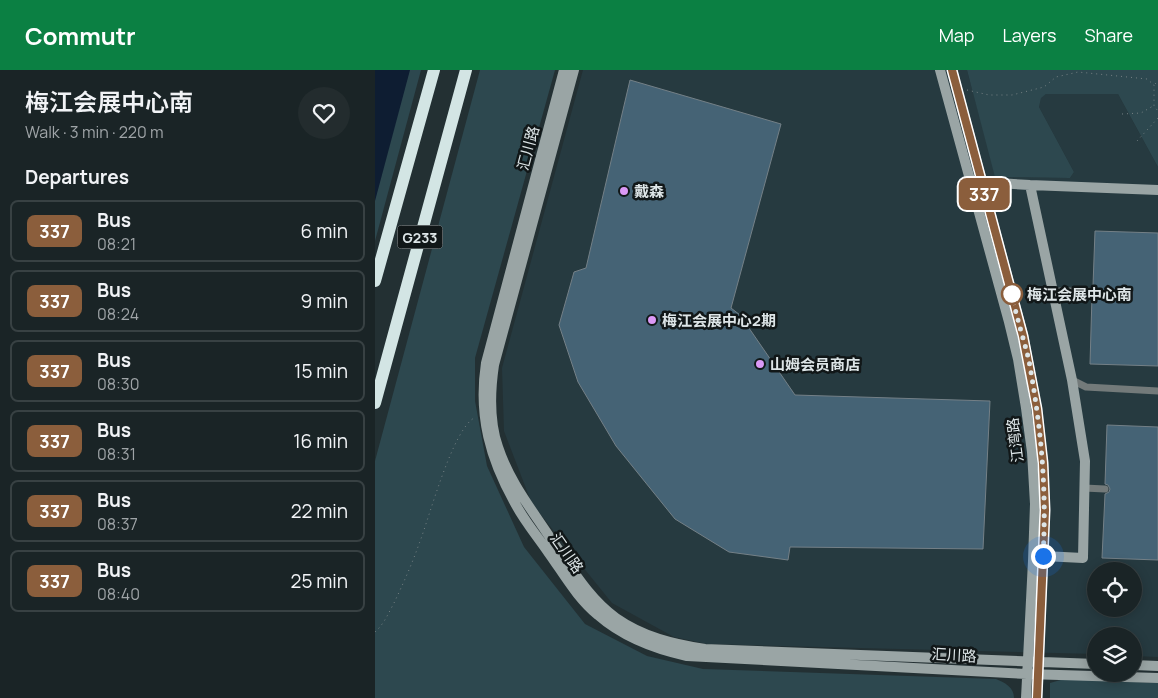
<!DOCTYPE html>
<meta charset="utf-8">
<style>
:root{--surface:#1a2426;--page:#232c2e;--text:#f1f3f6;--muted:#9fa4a7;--line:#384143;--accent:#0b8043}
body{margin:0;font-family:Manrope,"Noto Sans SC",sans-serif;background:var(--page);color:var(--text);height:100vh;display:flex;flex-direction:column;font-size:19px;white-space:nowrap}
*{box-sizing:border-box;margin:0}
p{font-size:16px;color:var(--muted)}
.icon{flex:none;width:28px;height:28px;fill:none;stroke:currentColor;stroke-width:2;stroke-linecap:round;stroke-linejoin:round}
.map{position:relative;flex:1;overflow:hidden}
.side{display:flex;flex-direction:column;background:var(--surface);width:375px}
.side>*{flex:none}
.badge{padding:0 10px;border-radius:8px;font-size:18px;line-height:32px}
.fabs{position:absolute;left:712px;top:492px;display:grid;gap:10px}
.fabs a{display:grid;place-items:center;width:55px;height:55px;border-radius:50%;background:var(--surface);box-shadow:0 2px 12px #0003,0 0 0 1px var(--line);font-size:25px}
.you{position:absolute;width:25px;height:25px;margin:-12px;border:4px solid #fff;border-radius:50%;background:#1a73e8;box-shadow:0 0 0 8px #1a73e833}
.map>.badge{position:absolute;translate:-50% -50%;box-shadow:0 0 0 2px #fff}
h2{padding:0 25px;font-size:19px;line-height:45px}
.round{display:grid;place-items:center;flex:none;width:52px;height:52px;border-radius:26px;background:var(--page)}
.head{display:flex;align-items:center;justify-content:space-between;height:85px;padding:0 25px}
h1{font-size:24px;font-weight:600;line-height:38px}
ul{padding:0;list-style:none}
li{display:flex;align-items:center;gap:15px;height:62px;margin:0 10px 8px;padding:0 15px;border:2px solid var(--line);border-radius:8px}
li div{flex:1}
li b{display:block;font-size:19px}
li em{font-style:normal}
li .badge{min-width:55px;font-weight:700;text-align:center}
header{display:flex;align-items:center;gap:30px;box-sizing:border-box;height:70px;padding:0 25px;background:var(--accent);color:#fff}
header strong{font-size:24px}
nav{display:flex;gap:28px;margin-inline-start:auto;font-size:18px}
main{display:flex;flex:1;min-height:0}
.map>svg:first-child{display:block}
</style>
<header>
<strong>Commutr</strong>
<nav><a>Map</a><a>Layers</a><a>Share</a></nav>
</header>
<main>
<section class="side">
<div class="head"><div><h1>梅江会展中心南</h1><p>Walk · 3 min · 220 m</p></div><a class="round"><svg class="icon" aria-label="heart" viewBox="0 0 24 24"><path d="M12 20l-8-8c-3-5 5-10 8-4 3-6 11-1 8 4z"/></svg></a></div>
<h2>Departures</h2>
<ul>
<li><span class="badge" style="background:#8b5e3c;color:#fff">337</span><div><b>Bus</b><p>08:21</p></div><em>6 min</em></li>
<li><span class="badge" style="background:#8b5e3c;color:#fff">337</span><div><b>Bus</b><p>08:24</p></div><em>9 min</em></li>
<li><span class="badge" style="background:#8b5e3c;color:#fff">337</span><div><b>Bus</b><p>08:30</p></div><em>15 min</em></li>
<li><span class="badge" style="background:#8b5e3c;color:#fff">337</span><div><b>Bus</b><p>08:31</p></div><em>16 min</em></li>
<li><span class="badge" style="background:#8b5e3c;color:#fff">337</span><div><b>Bus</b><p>08:37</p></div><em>22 min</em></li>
<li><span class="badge" style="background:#8b5e3c;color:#fff">337</span><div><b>Bus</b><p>08:40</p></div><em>25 min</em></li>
</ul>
</section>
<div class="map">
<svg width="783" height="628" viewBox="0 0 783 628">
<rect width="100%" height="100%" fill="#233033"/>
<path fill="#263a40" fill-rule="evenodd" d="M 208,0 L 592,0 L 621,107 L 695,108 L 699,102 L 664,37 L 666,27 L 671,24 L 743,24 L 783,97 L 783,587 L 759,586 L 759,566 L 721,566 L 721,584 L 332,574 L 299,567 L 237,533 L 157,434 L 129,361 L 127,298 ZM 721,501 L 759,501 L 759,539 L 721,539 Z"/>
<path fill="#2d484f" d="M 0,0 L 46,0 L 0,171 Z
M 105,0 L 180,0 L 100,288 L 100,331 L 112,396 L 149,477 L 210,554 L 272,586 L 328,599 L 621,609 C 630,613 639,617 639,628 L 0,628 L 0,391 Z
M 592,0 L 783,0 L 783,97 L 743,24 L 671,24 L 666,28 L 664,37 L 699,102 L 695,108 L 620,107 Z
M 689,609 L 783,613 L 783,628 L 675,628 L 675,613 Z"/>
<path fill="#0e1d32" d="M 0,0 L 35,0 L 0,131 Z"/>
<path fill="#456375" stroke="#748087" d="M 255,10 L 406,54 L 356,238 L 365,245 L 420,325 L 615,331 L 608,479 L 415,477 L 413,490 L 354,482 L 300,449 L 241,376 L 203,312 L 184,255 L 199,202 L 211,198 Z
M 720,161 L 783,163 L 783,296 L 715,294 L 717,226 L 721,225 L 723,221 L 722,218 L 718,216 Z
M 732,355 L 783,357 L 783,490 L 727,488 L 730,424 L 734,422 L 735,419 L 733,415 L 730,414 Z"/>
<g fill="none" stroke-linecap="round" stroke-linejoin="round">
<path stroke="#768184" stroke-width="1" stroke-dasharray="1 4" stroke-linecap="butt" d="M 780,14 L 783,11
M 592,20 L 614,25 L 637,25 L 669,17 L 681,7 L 703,2 L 772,9 L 779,15 L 779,36 L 783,41
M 747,44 L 766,43 L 778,36
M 762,71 L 783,48
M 0,562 C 9,554 13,544 19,533 C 28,514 37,494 44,474 C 54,449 78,356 101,347"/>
<path stroke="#737a7a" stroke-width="7" d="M 678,221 L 718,221
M 697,310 L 711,317 L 783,321
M 709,418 L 730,419"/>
<path stroke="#9aa5a5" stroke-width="10" d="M 189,0 L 111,293 C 103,346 115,389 141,435 C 150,452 163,467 173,482 C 189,504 202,528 223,545 C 248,567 280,579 312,586 L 652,604 L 783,608
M 199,0 L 119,295 C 115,322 114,351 123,377 C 134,411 157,440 176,469 C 196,497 213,528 241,548 C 268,567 298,574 330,579 L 721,594
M 565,0 L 634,252 L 643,289 L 651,338 L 657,382 L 660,434 L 658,491 L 651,628
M 577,0 L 648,265 L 662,339 L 668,393 L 670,440 L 662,628
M 606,112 L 655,115 L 783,120
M 655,115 L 697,310 L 710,391 L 708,488 L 668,486
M 759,595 L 783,596"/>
<path stroke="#d3e5e4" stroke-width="12" d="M 0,211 L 59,0
M 0,333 L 91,0"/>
</g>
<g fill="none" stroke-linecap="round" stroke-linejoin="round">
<g stroke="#fff" stroke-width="11">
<path id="line" d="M 577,0 L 648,266 L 662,339 L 668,393 L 670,440 L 662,628"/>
</g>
<use href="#line" stroke="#8b5e3c" stroke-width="8"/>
<path stroke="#dde5e7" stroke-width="5" stroke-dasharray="0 9" d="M 637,224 C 641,247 649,269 654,291 C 666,357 672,419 668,486"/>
</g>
<g fill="#db99f6" stroke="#111718" stroke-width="2">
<circle cx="249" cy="121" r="5"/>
<circle cx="277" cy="250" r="5"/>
<circle cx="385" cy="294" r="5"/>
</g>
<circle fill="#fff" stroke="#8b5e3c" stroke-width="2.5" cx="637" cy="224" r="10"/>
<g text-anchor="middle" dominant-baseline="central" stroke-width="5" stroke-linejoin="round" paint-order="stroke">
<rect fill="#111718" stroke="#a0a7a9" stroke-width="1" x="22.5" y="155.5" width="45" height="23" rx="4"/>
<g font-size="14" font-weight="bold" fill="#dde5e7">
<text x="45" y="167">G233</text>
</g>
<g font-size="15" fill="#dde5e7" stroke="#111718">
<text transform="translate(153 78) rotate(-75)">汇川路</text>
<text transform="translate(640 370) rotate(-97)">江湾路</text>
<text transform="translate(192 483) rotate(55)">汇川路</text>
<text transform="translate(579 585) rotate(3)">汇川路</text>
</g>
<g font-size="15" font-weight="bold" fill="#dde5e7" stroke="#111718" text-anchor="start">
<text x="259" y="121">戴森</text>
<text x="287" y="250">梅江会展中心2期</text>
<text x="395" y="294">山姆会员商店</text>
</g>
<g font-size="15" font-weight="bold" fill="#dde5e7" stroke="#111718" text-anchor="start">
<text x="652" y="224">梅江会展中心南</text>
</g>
</g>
</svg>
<div class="fabs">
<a><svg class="icon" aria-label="locate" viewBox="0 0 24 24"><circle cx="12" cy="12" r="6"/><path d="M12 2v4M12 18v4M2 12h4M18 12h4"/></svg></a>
<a><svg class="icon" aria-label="layers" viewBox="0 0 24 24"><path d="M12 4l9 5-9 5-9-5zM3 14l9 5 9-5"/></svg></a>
</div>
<div class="you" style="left:668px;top:486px"></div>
<b class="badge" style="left:609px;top:124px;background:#8b5e3c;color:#fff">337</b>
</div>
</main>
